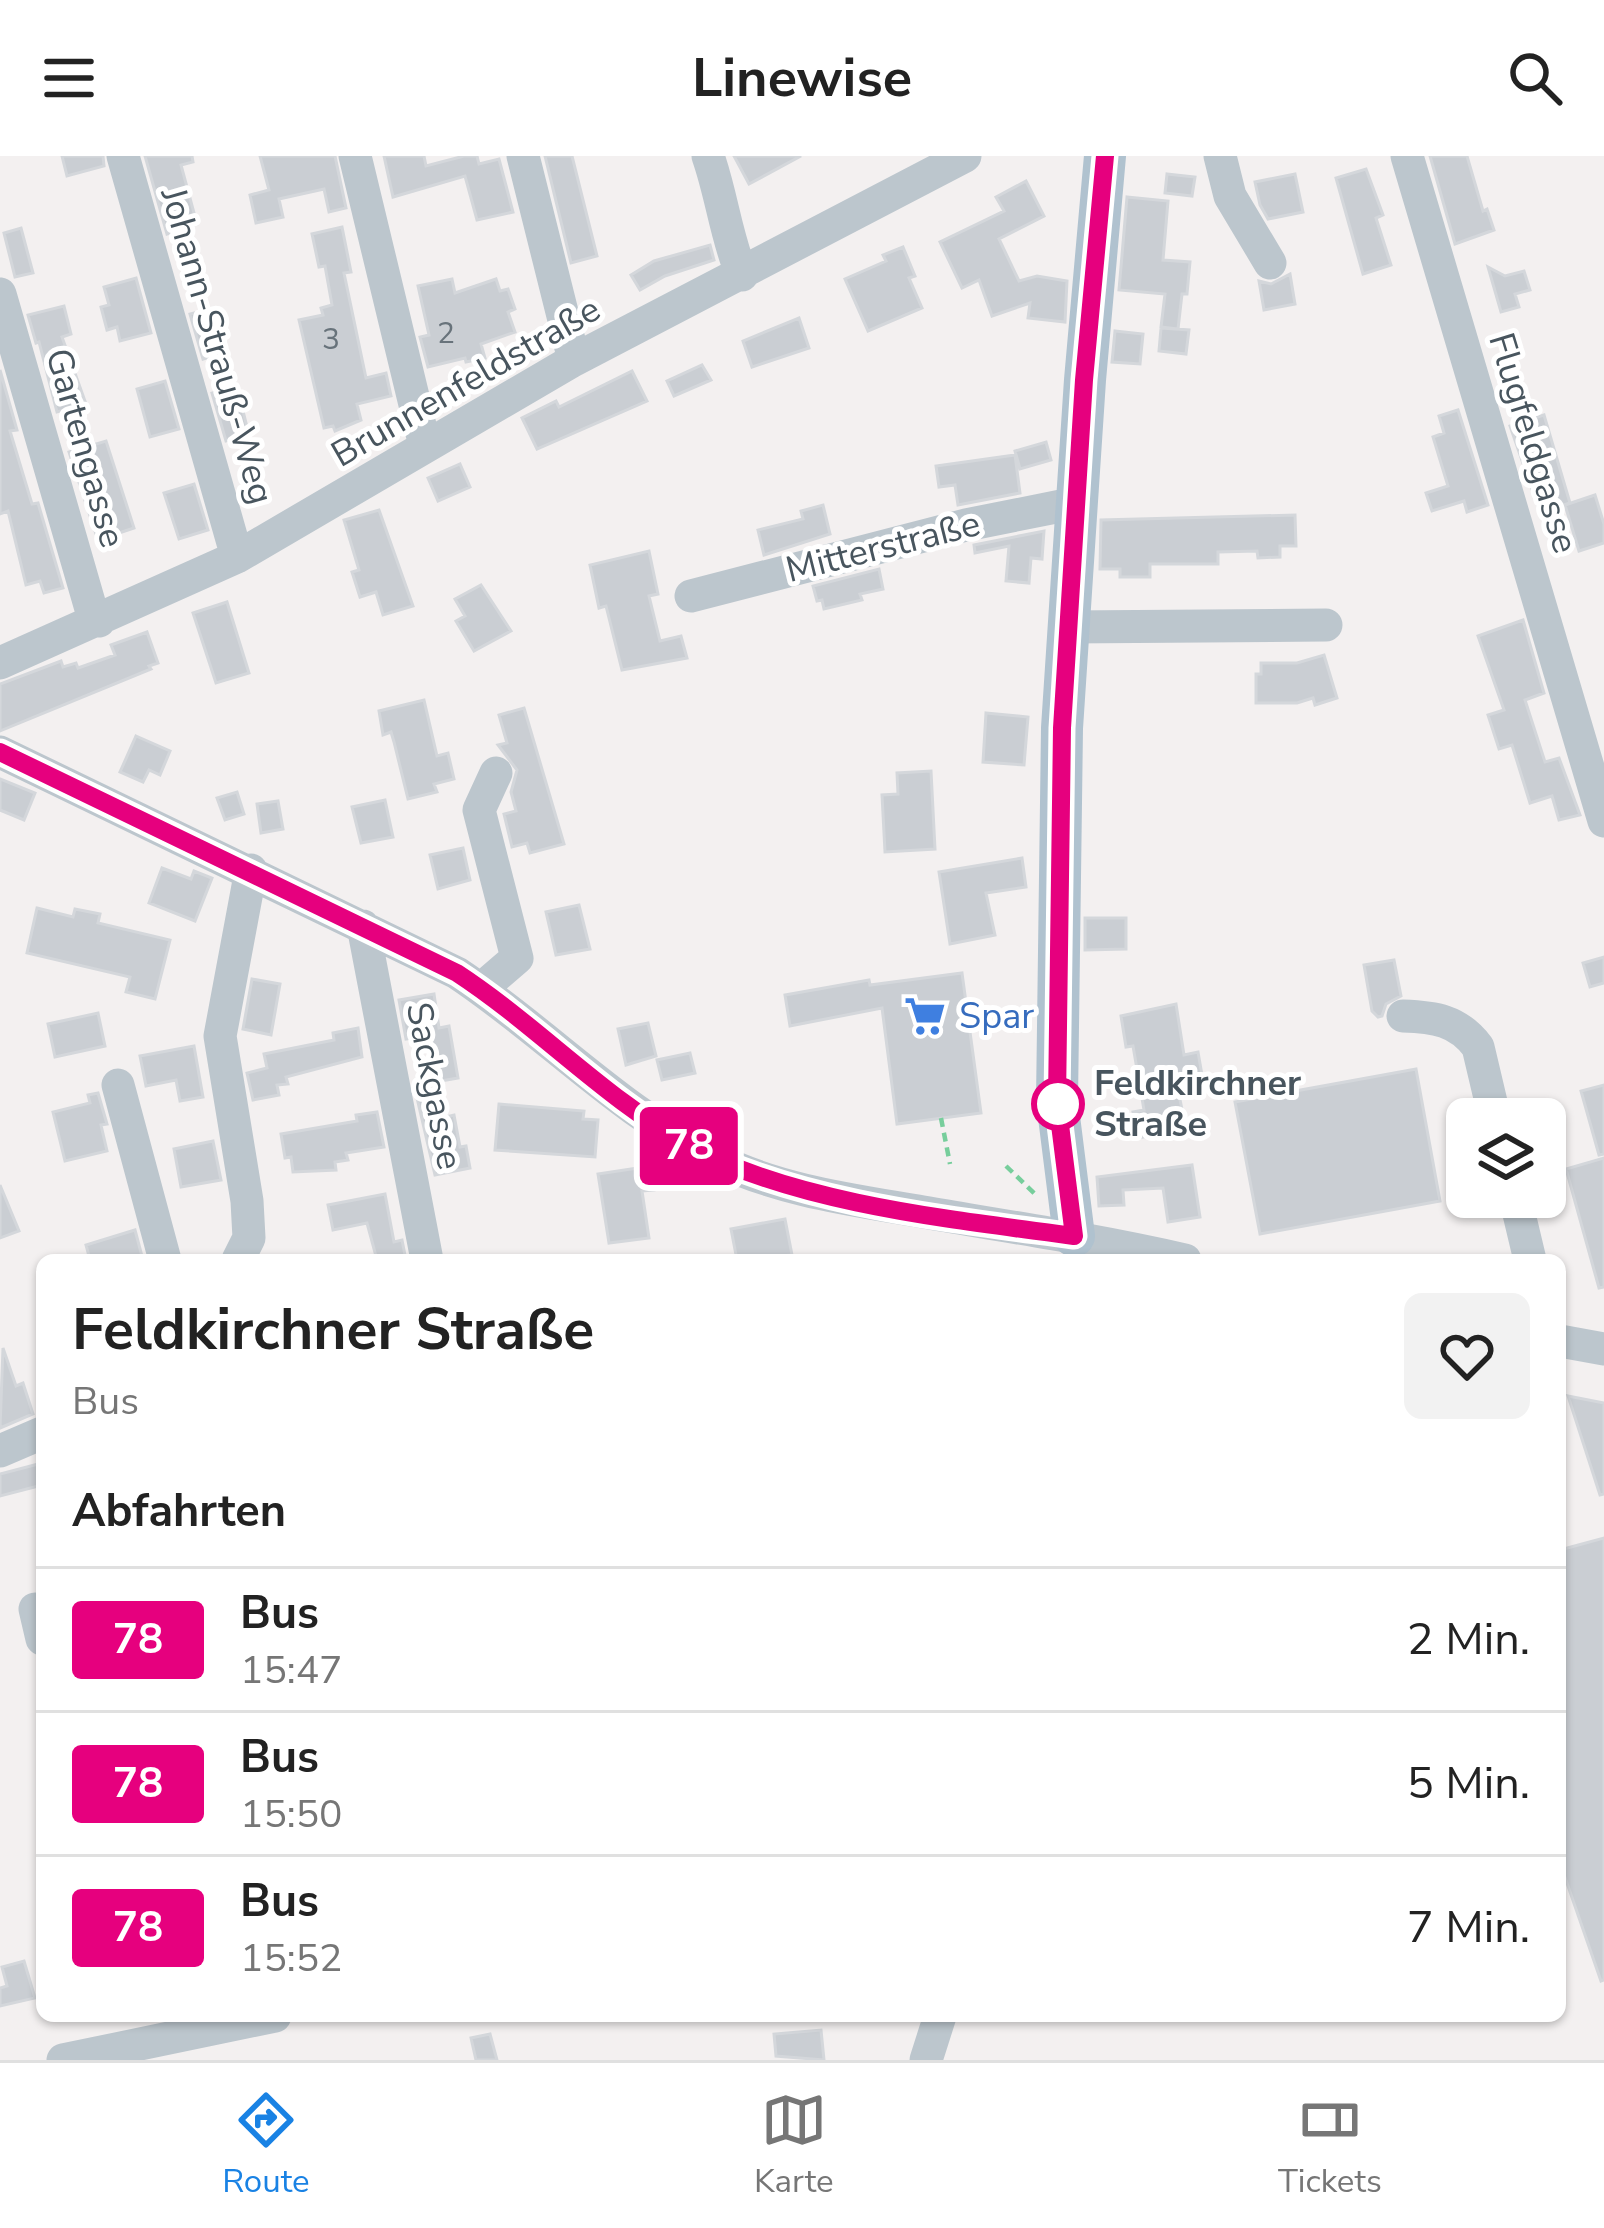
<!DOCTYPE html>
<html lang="de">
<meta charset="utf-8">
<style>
:root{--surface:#fff;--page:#f2f2f2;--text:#222;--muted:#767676;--line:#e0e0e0;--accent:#1982e4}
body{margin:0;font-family:"Nunito Sans",sans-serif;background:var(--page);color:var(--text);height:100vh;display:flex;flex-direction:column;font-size:45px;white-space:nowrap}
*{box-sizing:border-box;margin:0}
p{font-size:39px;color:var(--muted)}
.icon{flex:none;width:66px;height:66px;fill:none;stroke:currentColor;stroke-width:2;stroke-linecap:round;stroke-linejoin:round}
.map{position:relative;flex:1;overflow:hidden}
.sheet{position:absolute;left:36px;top:1098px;width:1530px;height:768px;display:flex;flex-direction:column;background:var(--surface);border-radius:18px;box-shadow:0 3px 9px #0004}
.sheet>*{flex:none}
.badge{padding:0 24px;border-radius:9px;font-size:42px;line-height:78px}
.buttons{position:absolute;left:1446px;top:942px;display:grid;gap:24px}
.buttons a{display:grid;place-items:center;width:120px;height:120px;border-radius:18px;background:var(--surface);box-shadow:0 3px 9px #0004;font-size:60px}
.map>.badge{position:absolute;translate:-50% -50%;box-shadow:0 0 0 6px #fff}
h2{padding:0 36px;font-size:45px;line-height:108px}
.round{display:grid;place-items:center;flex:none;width:126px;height:126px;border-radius:18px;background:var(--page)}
.head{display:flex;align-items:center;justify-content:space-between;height:204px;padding:0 36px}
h1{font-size:57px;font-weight:700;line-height:90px}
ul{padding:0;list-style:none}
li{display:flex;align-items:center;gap:36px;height:144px;padding:0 36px;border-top:3px solid var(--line)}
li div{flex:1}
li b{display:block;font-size:45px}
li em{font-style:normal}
li .badge{min-width:132px;font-weight:700;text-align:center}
header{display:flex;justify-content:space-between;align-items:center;height:156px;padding:0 36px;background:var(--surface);font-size:54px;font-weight:700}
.tab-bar{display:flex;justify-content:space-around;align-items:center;height:168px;border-top:3px solid var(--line);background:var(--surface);font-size:33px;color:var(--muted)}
.tab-bar a{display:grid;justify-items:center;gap:6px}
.tab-bar .active{color:var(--accent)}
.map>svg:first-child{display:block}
</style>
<header><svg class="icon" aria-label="menu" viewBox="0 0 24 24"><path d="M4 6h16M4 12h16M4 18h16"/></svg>Linewise<svg class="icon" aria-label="search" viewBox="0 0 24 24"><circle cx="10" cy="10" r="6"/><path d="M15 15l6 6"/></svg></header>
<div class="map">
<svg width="1604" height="1904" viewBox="0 0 1604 1904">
<rect width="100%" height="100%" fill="#f3f0f0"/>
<path fill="#caced3" stroke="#d4d7db" stroke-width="3" d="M 62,0 L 103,0 L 104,10 L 67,20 Z
M 145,0 L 192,0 L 193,6 L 181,9 L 197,68 L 167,78 Z
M 260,0 L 335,0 L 346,52 L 329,56 L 324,33 L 279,43 L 283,61 L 256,67 L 250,39 L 269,34 Z
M 384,0 L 424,0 L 426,10 L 464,0 L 477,0 L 479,8 L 499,3 L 513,56 L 477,64 L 465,20 L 393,41 Z
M 545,0 L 572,0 L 597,100 L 571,107 Z
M 734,0 L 801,0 L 749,28 Z
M 1430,0 L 1467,0 L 1483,55 L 1487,53 L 1494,74 L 1455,88 Z
M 1366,13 L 1383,59 L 1376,62 L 1391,109 L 1363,118 L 1336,22 Z
M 1167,18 L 1195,21 L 1192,40 L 1165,37 Z
M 1295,18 L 1303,56 L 1268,63 L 1260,49 L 1255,26 Z
M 1026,25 L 1044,60 L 999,83 L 1019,125 L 1037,120 L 1067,125 L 1065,166 L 1028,162 L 1030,147 L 992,160 L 979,124 L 962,132 L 940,86 L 1004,55 L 996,41 Z
M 1127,41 L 1168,45 L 1163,104 L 1190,106 L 1187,138 L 1182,138 L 1178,173 L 1161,171 L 1165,138 L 1119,134 Z
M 342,71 L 351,116 L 344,117 L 366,222 L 386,217 L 391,240 L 357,248 L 361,264 L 335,275 L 333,270 L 324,272 L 299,164 L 323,159 L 321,152 L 332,149 L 325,110 L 319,111 L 312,78 Z
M 21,72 L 33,117 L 15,121 L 4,77 Z
M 710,89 L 714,104 L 665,120 L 640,134 L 631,119 L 654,105 Z
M 903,91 L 915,120 L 909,122 L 922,152 L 868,175 L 845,123 L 886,105 L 883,99 Z
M 1488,111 L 1505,120 L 1524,115 L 1530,134 L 1515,138 L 1519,151 L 1501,156 Z
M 1290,118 L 1295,148 L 1264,154 L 1259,125 L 1271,128 Z
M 136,122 L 151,177 L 120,185 L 117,171 L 107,174 L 101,151 L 109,149 L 104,131 Z
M 452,123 L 455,137 L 496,123 L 500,135 L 508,133 L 515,153 L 508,156 L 515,176 L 481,188 L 485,202 L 466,206 L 465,202 L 428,211 L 420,181 L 429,179 L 418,130 Z
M 64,150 L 71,178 L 62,181 L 86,248 L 57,256 L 39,186 L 36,187 L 28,159 Z
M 213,152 L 226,196 L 203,203 L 190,158 Z
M 799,162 L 809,192 L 752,211 L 743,185 Z
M 1161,172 L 1189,174 L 1186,198 L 1159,195 Z
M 1115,175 L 1143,178 L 1140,208 L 1112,206 Z
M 702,209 L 711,224 L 674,240 L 667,225 Z
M 0,214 L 17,274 L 10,275 L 32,348 L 38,347 L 63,432 L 44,437 L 40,425 L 26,429 L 8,355 L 0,358 Z
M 632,215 L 647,245 L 537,293 L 522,262 L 556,245 L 559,251 Z
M 165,225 L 179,273 L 150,281 L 137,233 Z
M 237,231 L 249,279 L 226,285 L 212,237 Z
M 1458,254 L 1488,349 L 1467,356 L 1464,345 L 1432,355 L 1426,337 L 1448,330 L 1433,281 L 1444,277 L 1439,260 Z
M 1544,259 L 1570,347 L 1540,356 L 1510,270 Z
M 106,285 L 134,372 L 98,384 L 69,296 Z
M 1046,286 L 1051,304 L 1020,313 L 1015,295 Z
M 1015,299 L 1020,337 L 958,349 L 955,329 L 939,331 L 936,310 Z
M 460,308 L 470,331 L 438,345 L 428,322 Z
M 194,328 L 208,374 L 179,383 L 164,337 Z
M 1595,339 L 1604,368 L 1604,387 L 1579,395 L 1565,349 Z
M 823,349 L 830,378 L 764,399 L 758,374 L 803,363 L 801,355 Z
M 379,354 L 413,450 L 383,459 L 376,436 L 360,441 L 352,416 L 359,414 L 344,364 Z
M 1295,359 L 1296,390 L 1280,390 L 1280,401 L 1258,402 L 1257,395 L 1218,396 L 1218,408 L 1150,408 L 1150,421 L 1120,421 L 1120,413 L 1100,413 L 1101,364 Z
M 1044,375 L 1042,403 L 1031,402 L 1029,427 L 1006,425 L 1009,390 L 975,397 L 974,389 Z
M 649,395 L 658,438 L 649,440 L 660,485 L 681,480 L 687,502 L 622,514 L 606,450 L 599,452 L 590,409 Z
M 879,413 L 883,433 L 860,438 L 862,444 L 824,453 L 822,444 L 817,445 L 813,430 Z
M 481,429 L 511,475 L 474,495 L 456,465 L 465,460 L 455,443 Z
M 227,446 L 249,517 L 216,527 L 193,457 Z
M 1523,464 L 1544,537 L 1525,544 L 1545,606 L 1559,602 L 1580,659 L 1559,664 L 1552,640 L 1530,647 L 1512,589 L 1499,593 L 1488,559 L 1504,554 L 1478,480 Z
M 147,476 L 158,507 L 149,510 L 151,513 L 0,575 L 0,528 L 61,505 L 63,511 L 76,507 L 78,512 L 115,499 L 111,489 Z
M 1324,499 L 1337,542 L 1315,549 L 1313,542 L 1297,547 L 1256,547 L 1256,518 L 1261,518 L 1261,507 L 1297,507 Z
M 424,544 L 437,600 L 448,597 L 454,623 L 434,628 L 437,636 L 408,643 L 394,586 L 391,576 L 383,579 L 379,555 Z
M 524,552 L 564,688 L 530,697 L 527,687 L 512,691 L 504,658 L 516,655 L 511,636 L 517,614 L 498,589 L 507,587 L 499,559 Z
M 986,557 L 1028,561 L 1024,609 L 983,606 Z
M 136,580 L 170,595 L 160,619 L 149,614 L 143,626 L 120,616 Z
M 931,615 L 935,693 L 885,696 L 882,639 L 898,638 L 897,617 Z
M 0,623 L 35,637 L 24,664 L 0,654 Z
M 237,636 L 244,658 L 225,664 L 217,642 Z
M 385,644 L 393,681 L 361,687 L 352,651 Z
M 278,645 L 283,673 L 261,677 L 257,648 Z
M 463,692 L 470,724 L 438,733 L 430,699 Z
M 1022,702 L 1026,731 L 986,737 L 995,779 L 950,788 L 939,716 Z
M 162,712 L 191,723 L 194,715 L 212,722 L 195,765 L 149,747 Z
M 579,749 L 590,793 L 556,799 L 546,756 Z
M 37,752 L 73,761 L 75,753 L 100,758 L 98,767 L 170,784 L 155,843 L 126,836 L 130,821 L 27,797 Z
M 1085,762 L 1126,762 L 1126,793 L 1085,794 Z
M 1604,801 L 1604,827 L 1590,831 L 1583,807 Z
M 1394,804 L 1401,840 L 1386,848 L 1382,860 L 1378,861 L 1372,855 L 1364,809 Z
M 962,817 L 981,957 L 897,968 L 882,852 L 790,870 L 785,839 L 869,824 L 870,829 Z
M 252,823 L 280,828 L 271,879 L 243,873 Z
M 434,838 L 439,872 L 449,870 L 458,922 L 435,926 L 427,880 L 406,883 L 399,844 Z
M 1176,848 L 1184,899 L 1198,896 L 1202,919 L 1176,924 L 1186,973 L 1138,982 L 1133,956 L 1144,954 L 1133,890 L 1126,891 L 1121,860 Z
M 98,857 L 105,890 L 55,901 L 48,868 Z
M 648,867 L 656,900 L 626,909 L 618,873 Z
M 358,872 L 362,901 L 286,921 L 288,928 L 277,929 L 279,939 L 253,944 L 247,917 L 267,912 L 264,898 L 334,884 L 333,877 Z
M 194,890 L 203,941 L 180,945 L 176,924 L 146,930 L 140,900 Z
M 690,897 L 695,917 L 662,924 L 657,904 Z
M 1416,913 L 1440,1045 L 1260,1078 L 1235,946 Z
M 1604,929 L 1604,998 L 1599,999 L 1581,935 Z
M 98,937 L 107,968 L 101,969 L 107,995 L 65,1005 L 53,956 L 90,947 L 88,939 Z
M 441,937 L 446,961 L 454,959 L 460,991 L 466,990 L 470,1012 L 435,1019 L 417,942 Z
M 499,948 L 584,955 L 583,963 L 598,964 L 595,1001 L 495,994 Z
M 377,956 L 384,991 L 346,997 L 348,1004 L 335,1006 L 336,1014 L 293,1016 L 291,1001 L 285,1002 L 281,978 L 357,965 L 356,959 Z
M 213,985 L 221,1024 L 181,1031 L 174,993 Z
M 1604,1002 L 1604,1131 L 1599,1132 L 1566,1013 Z
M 1192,1009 L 1200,1061 L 1168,1066 L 1163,1032 L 1123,1034 L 1124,1049 L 1099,1050 L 1097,1021 Z
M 651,1010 L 654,1034 L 642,1035 L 649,1082 L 609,1087 L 598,1018 Z
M 0,1029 L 19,1075 L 0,1082 Z
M 385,1038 L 394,1086 L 402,1084 L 406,1104 L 377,1104 L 367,1067 L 333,1074 L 328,1049 Z
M 785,1063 L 792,1099 L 737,1104 L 731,1073 Z
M 135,1074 L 143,1104 L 90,1104 L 86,1089 Z
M 3,1192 L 16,1230 L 23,1227 L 33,1258 L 0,1272 Z
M 1568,1240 L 1604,1247 L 1604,1338 L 1600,1339 Z
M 42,1307 L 42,1329 L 0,1340 L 0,1318 Z
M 1604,1382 L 1604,1824 L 1601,1825 L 1560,1707 L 1560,1394 Z
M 24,1805 L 35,1842 L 0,1850 L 0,1832 L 7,1830 L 2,1811 Z
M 821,1874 L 824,1904 L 776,1900 L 774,1878 Z
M 490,1878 L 497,1904 L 476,1904 L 471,1882 Z"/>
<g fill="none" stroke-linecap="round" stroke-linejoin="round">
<path stroke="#77ce9c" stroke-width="4.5" stroke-dasharray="9 6" stroke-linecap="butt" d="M 941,962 L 950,1008
M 1006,1010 L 1036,1039"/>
<path stroke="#bcc6cd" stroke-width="33" d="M 123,0 L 237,401
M 355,0 L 425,290
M 523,0 L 574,204
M 708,0 C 722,40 726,81 742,119
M 1220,0 L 1230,40 L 1270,107
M 1407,0 L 1604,665
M 0,138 L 91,453 L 99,465
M 691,440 L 966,369 L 1076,347
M 1068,471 L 1326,469
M 0,507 L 237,401 L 574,204 L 965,0
M 0,596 L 457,817 C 546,876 622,958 718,1004 C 781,1035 854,1044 923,1056 C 1011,1071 1098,1084 1185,1104
M 363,770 L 427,1104
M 481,833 L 517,802 L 479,654 L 496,617
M 1403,860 C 1434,861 1458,864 1478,891 L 1495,963
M 118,929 L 165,1104
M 1515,1041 L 1530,1104
M 238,1104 L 249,1082 L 247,1045 L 220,880 L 251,714
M 1560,1185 L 1604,1193
M 0,1295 L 42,1277
M 35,1453 L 42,1483
M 63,1904 L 275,1860
M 926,1904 L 940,1860"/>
<path stroke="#b0c2cf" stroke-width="42" d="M 1074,1080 L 1057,945 L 1062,572 L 1085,224 L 1105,0"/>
</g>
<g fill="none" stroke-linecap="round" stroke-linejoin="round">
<g stroke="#fff" stroke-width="27">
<path id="line" d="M 0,596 L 457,817 C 538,870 607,945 692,991 C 796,1048 957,1064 1074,1080 L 1057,945 L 1062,572 L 1084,224 L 1105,0"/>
</g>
<use href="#line" stroke="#e6007e" stroke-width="18"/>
</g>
<defs>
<g id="supermarket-bare" transform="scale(3.24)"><path d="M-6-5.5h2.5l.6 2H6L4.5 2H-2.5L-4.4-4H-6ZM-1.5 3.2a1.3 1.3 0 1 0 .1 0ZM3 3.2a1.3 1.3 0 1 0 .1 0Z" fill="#3f7fe0" stroke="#fff" stroke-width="2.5" paint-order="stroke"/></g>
</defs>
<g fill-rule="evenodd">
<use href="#supermarket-bare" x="925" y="860"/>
</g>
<circle fill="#fff" stroke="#e6007e" stroke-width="6" cx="1058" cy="948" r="24"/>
<g text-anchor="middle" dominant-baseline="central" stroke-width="10" stroke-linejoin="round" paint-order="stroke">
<g font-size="30" fill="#68737b">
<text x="446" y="177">2</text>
<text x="331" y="183">3</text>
</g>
<g font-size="36" fill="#48555e" stroke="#fff">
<text transform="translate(217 190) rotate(74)">Johann-Strauß-Weg</text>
<text transform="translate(466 226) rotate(-30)">Brunnenfeldstraße</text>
<text transform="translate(1533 287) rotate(73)">Flugfeldgasse</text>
<text transform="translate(85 292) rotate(74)">Gartengasse</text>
<text transform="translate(883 391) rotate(-14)">Mitterstraße</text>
<text transform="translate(434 930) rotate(79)">Sackgasse</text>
</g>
<g font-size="36" fill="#366cbe" stroke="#fff" text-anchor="start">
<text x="959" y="860">Spar</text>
</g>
<g font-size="36" font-weight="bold" fill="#48555e" stroke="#fff" text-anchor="start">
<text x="1094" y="927">Feldkirchner<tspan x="1094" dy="41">Straße</tspan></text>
</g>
</g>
</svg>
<div class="buttons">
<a><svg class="icon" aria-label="layers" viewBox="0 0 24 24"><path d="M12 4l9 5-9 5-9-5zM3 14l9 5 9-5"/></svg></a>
</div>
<b class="badge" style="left:689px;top:990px;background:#e6007e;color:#fff">78</b>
<section class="sheet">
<div class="head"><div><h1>Feldkirchner Straße</h1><p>Bus</p></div><a class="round"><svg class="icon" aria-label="heart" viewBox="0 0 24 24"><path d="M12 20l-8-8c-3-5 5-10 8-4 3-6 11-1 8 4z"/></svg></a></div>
<h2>Abfahrten</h2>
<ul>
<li><span class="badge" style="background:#e6007e;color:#fff">78</span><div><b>Bus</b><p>15:47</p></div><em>2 Min.</em></li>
<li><span class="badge" style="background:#e6007e;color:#fff">78</span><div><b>Bus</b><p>15:50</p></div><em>5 Min.</em></li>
<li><span class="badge" style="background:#e6007e;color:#fff">78</span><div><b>Bus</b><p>15:52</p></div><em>7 Min.</em></li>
</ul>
</section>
</div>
<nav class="tab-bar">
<a class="active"><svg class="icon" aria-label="directions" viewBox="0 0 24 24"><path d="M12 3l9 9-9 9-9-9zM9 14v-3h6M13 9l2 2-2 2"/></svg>Route</a>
<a><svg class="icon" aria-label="map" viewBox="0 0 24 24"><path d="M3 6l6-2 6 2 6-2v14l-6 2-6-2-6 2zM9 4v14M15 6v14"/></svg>Karte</a>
<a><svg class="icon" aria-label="tickets" viewBox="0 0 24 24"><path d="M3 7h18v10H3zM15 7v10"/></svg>Tickets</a>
</nav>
